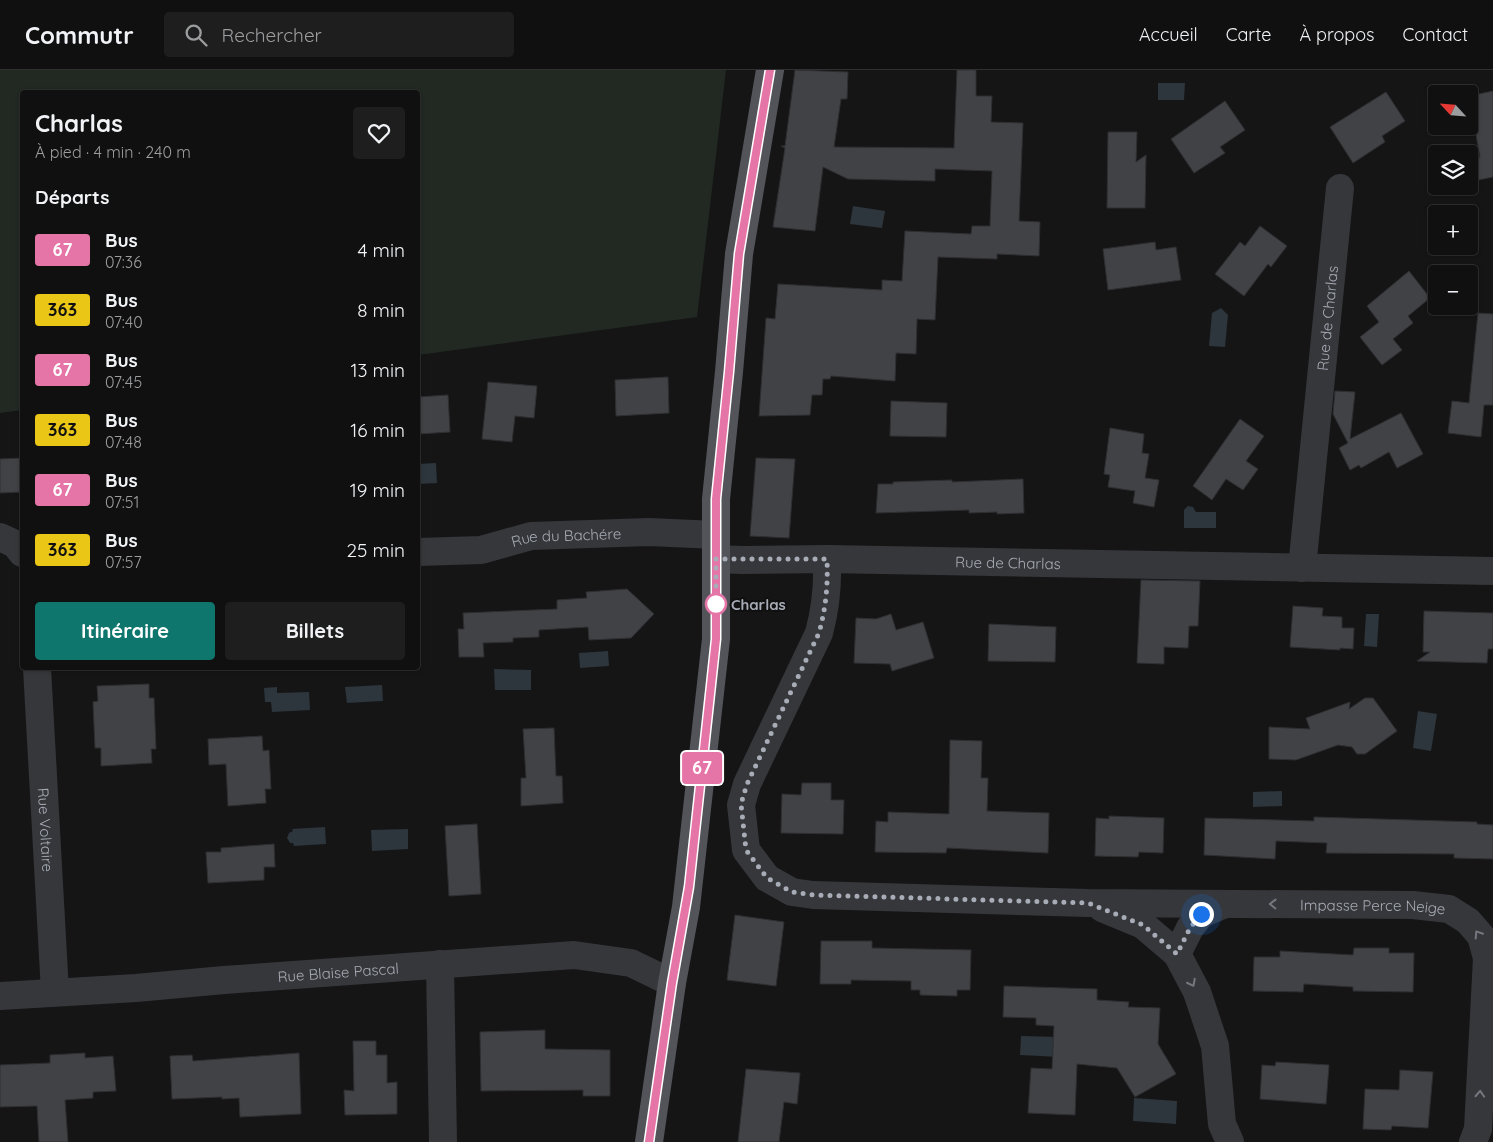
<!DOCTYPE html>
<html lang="fr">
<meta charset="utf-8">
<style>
:root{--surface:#101010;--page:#1e1e1e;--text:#f1f3f6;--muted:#9c9d9f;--line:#303030;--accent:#0f766e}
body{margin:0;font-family:Quicksand,sans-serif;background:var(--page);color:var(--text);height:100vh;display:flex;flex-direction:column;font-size:19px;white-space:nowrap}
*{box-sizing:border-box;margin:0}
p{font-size:16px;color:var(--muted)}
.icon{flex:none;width:28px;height:28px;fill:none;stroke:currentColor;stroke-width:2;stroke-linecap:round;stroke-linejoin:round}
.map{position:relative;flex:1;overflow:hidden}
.drawer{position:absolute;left:20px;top:20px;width:400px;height:580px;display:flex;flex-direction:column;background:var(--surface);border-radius:5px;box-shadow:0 1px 4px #0004,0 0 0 1px var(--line)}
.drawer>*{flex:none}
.badge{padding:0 10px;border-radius:4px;font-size:18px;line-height:32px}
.needle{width:32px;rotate:296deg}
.buttons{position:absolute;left:1428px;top:15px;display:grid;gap:10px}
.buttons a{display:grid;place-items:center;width:50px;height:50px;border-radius:5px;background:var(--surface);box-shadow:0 1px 4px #0004,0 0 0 1px var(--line);font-size:25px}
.you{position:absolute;width:25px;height:25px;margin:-12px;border:4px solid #fff;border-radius:50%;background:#1a73e8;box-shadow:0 0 0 8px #1a73e833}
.map>.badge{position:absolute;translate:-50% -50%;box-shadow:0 0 0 2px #fff}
h2{padding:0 15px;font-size:19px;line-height:45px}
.round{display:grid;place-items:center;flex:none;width:52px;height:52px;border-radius:5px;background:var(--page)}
.head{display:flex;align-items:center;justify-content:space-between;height:85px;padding:0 15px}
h1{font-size:24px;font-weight:700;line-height:38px}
.button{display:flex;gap:10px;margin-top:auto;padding:10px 15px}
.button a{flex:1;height:58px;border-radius:5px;background:var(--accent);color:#fff;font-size:20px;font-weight:700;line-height:58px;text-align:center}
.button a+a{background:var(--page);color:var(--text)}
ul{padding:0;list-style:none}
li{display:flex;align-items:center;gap:15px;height:60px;padding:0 15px}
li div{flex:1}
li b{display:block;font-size:19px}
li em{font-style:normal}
li .badge{min-width:55px;font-weight:700;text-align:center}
header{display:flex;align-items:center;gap:30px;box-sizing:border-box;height:70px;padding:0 25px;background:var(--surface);border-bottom:1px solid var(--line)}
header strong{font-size:24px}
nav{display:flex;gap:28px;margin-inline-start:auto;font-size:18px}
.search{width:350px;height:45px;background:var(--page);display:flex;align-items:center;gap:12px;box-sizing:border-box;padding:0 18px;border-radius:5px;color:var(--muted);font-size:19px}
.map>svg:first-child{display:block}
</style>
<header>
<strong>Commutr</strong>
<div class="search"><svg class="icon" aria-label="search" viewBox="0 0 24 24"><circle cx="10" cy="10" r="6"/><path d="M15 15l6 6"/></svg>Rechercher</div>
<nav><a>Accueil</a><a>Carte</a><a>À propos</a><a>Contact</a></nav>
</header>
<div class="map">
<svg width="1493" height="1072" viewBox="0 0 1493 1072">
<rect width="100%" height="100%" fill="#151516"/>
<path fill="#212922" d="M 0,0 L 726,0 L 697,247 L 418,285 L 418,22 L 22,22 L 22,340 L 0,343 Z"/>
<path fill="#2d363c" d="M 1158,13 L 1185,13 L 1184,30 L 1158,30 Z
M 853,136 L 885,141 L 882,158 L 850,154 Z
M 1221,238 L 1228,245 L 1225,277 L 1209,276 L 1212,243 Z
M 436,393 L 437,413 L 418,414 L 418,394 Z
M 1188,436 L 1193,437 L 1196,442 L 1216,442 L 1216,458 L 1184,458 L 1184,440 Z
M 1366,544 L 1379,544 L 1377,577 L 1364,576 Z
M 608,581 L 609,596 L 580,598 L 579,583 Z
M 494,599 L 531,600 L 531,620 L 495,620 Z
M 382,615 L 383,631 L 347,633 L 345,617 Z
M 277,617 L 277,623 L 309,622 L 310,640 L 272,642 L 271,632 L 265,632 L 264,618 Z
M 1418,641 L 1437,644 L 1431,681 L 1413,678 Z
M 1282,721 L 1282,736 L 1253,737 L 1253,722 Z
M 325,757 L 326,774 L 294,776 L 293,773 L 290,773 L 287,768 L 289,763 L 293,761 L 292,759 Z
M 408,759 L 408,779 L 372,781 L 371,760 Z
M 1021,966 L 1060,967 L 1060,987 L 1020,985 Z
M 1134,1028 L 1177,1031 L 1176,1054 L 1133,1051 Z"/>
<path fill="#414246" stroke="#2f2f32" d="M 795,0 L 848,2 L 847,29 L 841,29 L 834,77 L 954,78 L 957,0 L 976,0 L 976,26 L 992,26 L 991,52 L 1023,53 L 1019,151 L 1040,152 L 1039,186 L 997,184 L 997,189 L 938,187 L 935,250 L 917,249 L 916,284 L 896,283 L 895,311 L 831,306 L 830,309 L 823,309 L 822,325 L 812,325 L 810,345 L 759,346 L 766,248 L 775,249 L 778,214 L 882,220 L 882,210 L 902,211 L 905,161 L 971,164 L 972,156 L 990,156 L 992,101 L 935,99 L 935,111 L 848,109 L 823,97 L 815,161 L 773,157 L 785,78 L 781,76 L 785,76 Z
M 1493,21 L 1493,107 L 1469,112 L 1469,89 L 1480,87 L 1469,26 Z
M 1386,22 L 1405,51 L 1382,66 L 1385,72 L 1353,93 L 1330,57 Z
M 1225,31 L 1245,60 L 1220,77 L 1225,83 L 1194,103 L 1171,69 Z
M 1108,62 L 1137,62 L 1136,92 L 1146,85 L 1145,138 L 1107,138 Z
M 1260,156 L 1287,176 L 1271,197 L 1268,194 L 1244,226 L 1215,204 L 1240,172 L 1245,176 Z
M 1155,172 L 1156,180 L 1176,177 L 1181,210 L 1108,220 L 1103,179 Z
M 1409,201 L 1430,228 L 1408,246 L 1413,253 L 1393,269 L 1402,280 L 1382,295 L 1360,267 L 1379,252 L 1367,236 Z
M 1478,243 L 1493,244 L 1493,335 L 1484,335 L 1481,367 L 1448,363 L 1452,331 L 1469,333 Z
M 668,307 L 669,343 L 616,346 L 615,310 Z
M 488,312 L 537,316 L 534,348 L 515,346 L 512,372 L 482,369 Z
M 1335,321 L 1355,322 L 1350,369 L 1401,343 L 1423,384 L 1397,398 L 1389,382 L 1361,398 L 1359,395 L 1350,400 L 1339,378 L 1348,373 L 1333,344 Z
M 448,325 L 450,362 L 418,364 L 418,327 Z
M 891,331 L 947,333 L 946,367 L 890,366 Z
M 1240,349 L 1264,366 L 1246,391 L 1258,399 L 1243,420 L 1226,409 L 1212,430 L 1193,416 Z
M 1110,358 L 1144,364 L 1142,383 L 1149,384 L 1145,408 L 1159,410 L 1154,437 L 1133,433 L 1135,421 L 1108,417 L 1110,405 L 1104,404 Z
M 22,388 L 22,422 L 0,423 L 0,389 Z
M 756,388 L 795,389 L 789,468 L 750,466 Z
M 1023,409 L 1024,443 L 997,444 L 997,442 L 969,443 L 969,440 L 876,443 L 878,414 L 893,414 L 893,412 L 952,410 L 952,412 Z
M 1141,510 L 1200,511 L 1198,556 L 1189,556 L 1188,578 L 1164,577 L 1164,594 L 1137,593 Z
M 627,519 L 654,544 L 631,568 L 589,570 L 588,557 L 539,560 L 539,567 L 513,568 L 513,572 L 483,573 L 484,587 L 459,587 L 458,559 L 464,559 L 463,543 L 557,539 L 557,530 L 587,528 L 586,522 Z
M 1293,536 L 1323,538 L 1322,546 L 1342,547 L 1342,558 L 1354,558 L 1353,579 L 1340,578 L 1340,580 L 1290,577 Z
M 1424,541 L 1493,543 L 1493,579 L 1488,579 L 1487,593 L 1417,591 L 1430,582 L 1423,582 Z
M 891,544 L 896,560 L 923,552 L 934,588 L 892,601 L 890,594 L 854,593 L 856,548 L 876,549 Z
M 989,554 L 1056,557 L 1055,592 L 988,591 Z
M 149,614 L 149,628 L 154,628 L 156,679 L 151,679 L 152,693 L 101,696 L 101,678 L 95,678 L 93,632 L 98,631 L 97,616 Z
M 1365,628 L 1373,628 L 1397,661 L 1365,684 L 1357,684 L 1352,677 L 1338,675 L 1296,690 L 1269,689 L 1269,657 L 1310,659 L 1306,648 L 1350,632 L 1349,639 Z
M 554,658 L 556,706 L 562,706 L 563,733 L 521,736 L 521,708 L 526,708 L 523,659 Z
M 262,666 L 263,681 L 269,680 L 271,719 L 265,719 L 266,733 L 228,736 L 226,694 L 209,695 L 208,669 Z
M 950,670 L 982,671 L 981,708 L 988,708 L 987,741 L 1049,743 L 1048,783 L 947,778 L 946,783 L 875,782 L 876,751 L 888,752 L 888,742 L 949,744 Z
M 802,713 L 831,713 L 831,730 L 844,730 L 843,764 L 781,763 L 782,724 L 801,725 Z
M 1109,746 L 1164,748 L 1163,783 L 1139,782 L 1138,787 L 1095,786 L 1096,748 L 1109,749 Z
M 1314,747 L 1477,752 L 1477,754 L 1493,755 L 1493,789 L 1454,788 L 1454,784 L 1326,783 L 1327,773 L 1276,771 L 1275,789 L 1204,785 L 1205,748 L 1314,751 Z
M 477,754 L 481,824 L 449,826 L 445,756 Z
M 274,774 L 275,797 L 264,797 L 264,810 L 208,813 L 206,782 L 221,782 L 221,778 Z
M 735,845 L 784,852 L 776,916 L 727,910 Z
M 821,871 L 872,871 L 872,878 L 971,880 L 970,920 L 957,920 L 957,926 L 920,925 L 920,920 L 911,920 L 911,911 L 851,910 L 851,914 L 820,914 Z
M 1354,878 L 1389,878 L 1389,883 L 1414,883 L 1413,922 L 1353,921 L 1353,917 L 1304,914 L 1303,922 L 1253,921 L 1254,887 L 1280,887 L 1280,881 L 1353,885 Z
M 1004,916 L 1097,919 L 1097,930 L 1129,932 L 1128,937 L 1160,938 L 1158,974 L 1176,1004 L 1135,1027 L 1117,998 L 1077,994 L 1075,1045 L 1028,1043 L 1031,998 L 1052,999 L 1054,956 L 1036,955 L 1036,948 L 1003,947 Z
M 545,960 L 545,979 L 610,980 L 610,1026 L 583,1026 L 583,1020 L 481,1021 L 480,962 Z
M 353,971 L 376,971 L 376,985 L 387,985 L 387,1013 L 397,1012 L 397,1044 L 345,1045 L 344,1020 L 354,1021 Z
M 85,983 L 85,988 L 113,986 L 116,1021 L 93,1022 L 93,1028 L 65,1030 L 68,1072 L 39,1072 L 37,1036 L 0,1037 L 0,995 L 50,993 L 50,985 Z
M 299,983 L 301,1044 L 240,1047 L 239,1028 L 222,1029 L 222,1027 L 172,1029 L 170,986 L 192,985 L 193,991 Z
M 1276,992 L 1329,995 L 1326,1034 L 1260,1029 L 1262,995 L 1275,996 Z
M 746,999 L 800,1003 L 797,1034 L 784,1032 L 779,1072 L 738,1072 Z
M 1400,1000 L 1433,1002 L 1428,1058 L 1392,1056 L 1391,1060 L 1363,1059 L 1365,1019 L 1399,1020 Z"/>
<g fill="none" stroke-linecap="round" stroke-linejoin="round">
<g stroke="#36373b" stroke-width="28">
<path d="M 0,467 L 15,474 L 22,483"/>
<path id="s1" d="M 418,482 L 481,480 L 531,466 L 649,462 L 716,465"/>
<path id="s2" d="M 716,489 L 742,490 L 827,489 L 1493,501"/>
<path id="s3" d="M 827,489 C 828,516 826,537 819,563 L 747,714 L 741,735 L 746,780 L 767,808 L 792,822 L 813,825 L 1088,833 L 1413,835 L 1449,839 L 1468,851 L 1481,866 L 1487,888 L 1478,1059 L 1473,1072"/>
<path id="s4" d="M 1302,498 L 1340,118"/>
<path id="s5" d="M 37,598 L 55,922"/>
<path d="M 1102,838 L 1143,855 L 1177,884 L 1197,922 L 1215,976 L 1222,1054 L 1230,1072"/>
<path d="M 1177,884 L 1190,858 L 1201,844 L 1225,834"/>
<path d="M 440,894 L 443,1072"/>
<path id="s6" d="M 0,926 L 136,918 L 224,910 L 574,885 L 631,893 L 672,913"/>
</g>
<path stroke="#52545a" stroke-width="28" d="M 649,1072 L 672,913 L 686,837 L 716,569 L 716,429 L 729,302 L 739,184 L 770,0"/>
</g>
<defs><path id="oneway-chevron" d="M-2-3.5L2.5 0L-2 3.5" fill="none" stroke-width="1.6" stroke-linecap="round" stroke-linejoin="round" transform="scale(1.25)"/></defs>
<g stroke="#74777f">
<use href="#oneway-chevron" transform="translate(1273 834) rotate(-179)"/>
<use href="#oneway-chevron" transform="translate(1478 864) rotate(-123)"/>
<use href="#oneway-chevron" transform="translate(1192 913) rotate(63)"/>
<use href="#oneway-chevron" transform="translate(1480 1024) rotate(-87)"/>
</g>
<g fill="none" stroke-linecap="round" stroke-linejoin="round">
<g stroke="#fff" stroke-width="11">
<path id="line" d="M 649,1072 L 672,913 L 689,817 L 716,569 L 716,429 L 729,302 L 739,184 L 770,0"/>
</g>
<use href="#line" stroke="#e675a7" stroke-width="8"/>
<path stroke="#a7acb6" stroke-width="5" stroke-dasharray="0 9" d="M 716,534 L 716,489 L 827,489 C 828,516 826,537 819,563 L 747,714 L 741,734 L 746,780 L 767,808 L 792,822 L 814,825 L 1088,833 L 1143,855 L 1177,884 L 1190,858 L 1201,844"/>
</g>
<circle fill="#fff" stroke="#e675a7" stroke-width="2.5" cx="716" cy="534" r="10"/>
<g text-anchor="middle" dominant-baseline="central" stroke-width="4" stroke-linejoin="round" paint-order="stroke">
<g font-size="15" fill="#a7acb6" stroke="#101011">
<text stroke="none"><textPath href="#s4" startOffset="251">Rue de Charlas</textPath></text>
<text stroke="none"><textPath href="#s1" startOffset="150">Rue du Bachére</textPath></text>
<text stroke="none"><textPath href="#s2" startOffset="292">Rue de Charlas</textPath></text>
<text stroke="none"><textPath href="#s5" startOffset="162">Rue Voltaire</textPath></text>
<text stroke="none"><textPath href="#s3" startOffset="954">Impasse Perce Neige</textPath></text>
<text stroke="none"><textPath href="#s6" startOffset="339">Rue Blaise Pascal</textPath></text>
</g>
<g font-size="15" font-weight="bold" fill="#a7acb6" stroke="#101011" text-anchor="start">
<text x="731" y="534">Charlas</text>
</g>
</g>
</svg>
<div class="buttons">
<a><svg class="needle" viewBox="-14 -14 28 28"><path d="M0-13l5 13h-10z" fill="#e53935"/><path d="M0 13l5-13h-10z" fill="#9c9d9f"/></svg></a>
<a><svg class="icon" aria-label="layers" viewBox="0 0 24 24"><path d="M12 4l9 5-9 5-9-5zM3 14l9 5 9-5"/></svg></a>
<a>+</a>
<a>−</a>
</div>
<div class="you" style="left:1201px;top:844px"></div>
<b class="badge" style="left:702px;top:698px;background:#e675a7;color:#fff">67</b>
<section class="drawer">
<div class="head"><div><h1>Charlas</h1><p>À pied · 4 min · 240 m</p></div><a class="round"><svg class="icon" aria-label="heart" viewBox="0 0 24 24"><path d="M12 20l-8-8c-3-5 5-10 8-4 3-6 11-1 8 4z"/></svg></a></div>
<h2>Départs</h2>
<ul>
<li><span class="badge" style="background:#e675a7;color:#fff">67</span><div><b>Bus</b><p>07:36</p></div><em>4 min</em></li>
<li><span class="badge" style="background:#eac616;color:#111">363</span><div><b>Bus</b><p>07:40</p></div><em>8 min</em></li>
<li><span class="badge" style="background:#e675a7;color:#fff">67</span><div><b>Bus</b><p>07:45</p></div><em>13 min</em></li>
<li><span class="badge" style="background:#eac616;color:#111">363</span><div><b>Bus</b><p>07:48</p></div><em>16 min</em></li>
<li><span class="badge" style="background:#e675a7;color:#fff">67</span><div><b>Bus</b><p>07:51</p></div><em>19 min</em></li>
<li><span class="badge" style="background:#eac616;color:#111">363</span><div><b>Bus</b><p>07:57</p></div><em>25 min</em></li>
</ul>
<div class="button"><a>Itinéraire</a><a>Billets</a></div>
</section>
</div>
